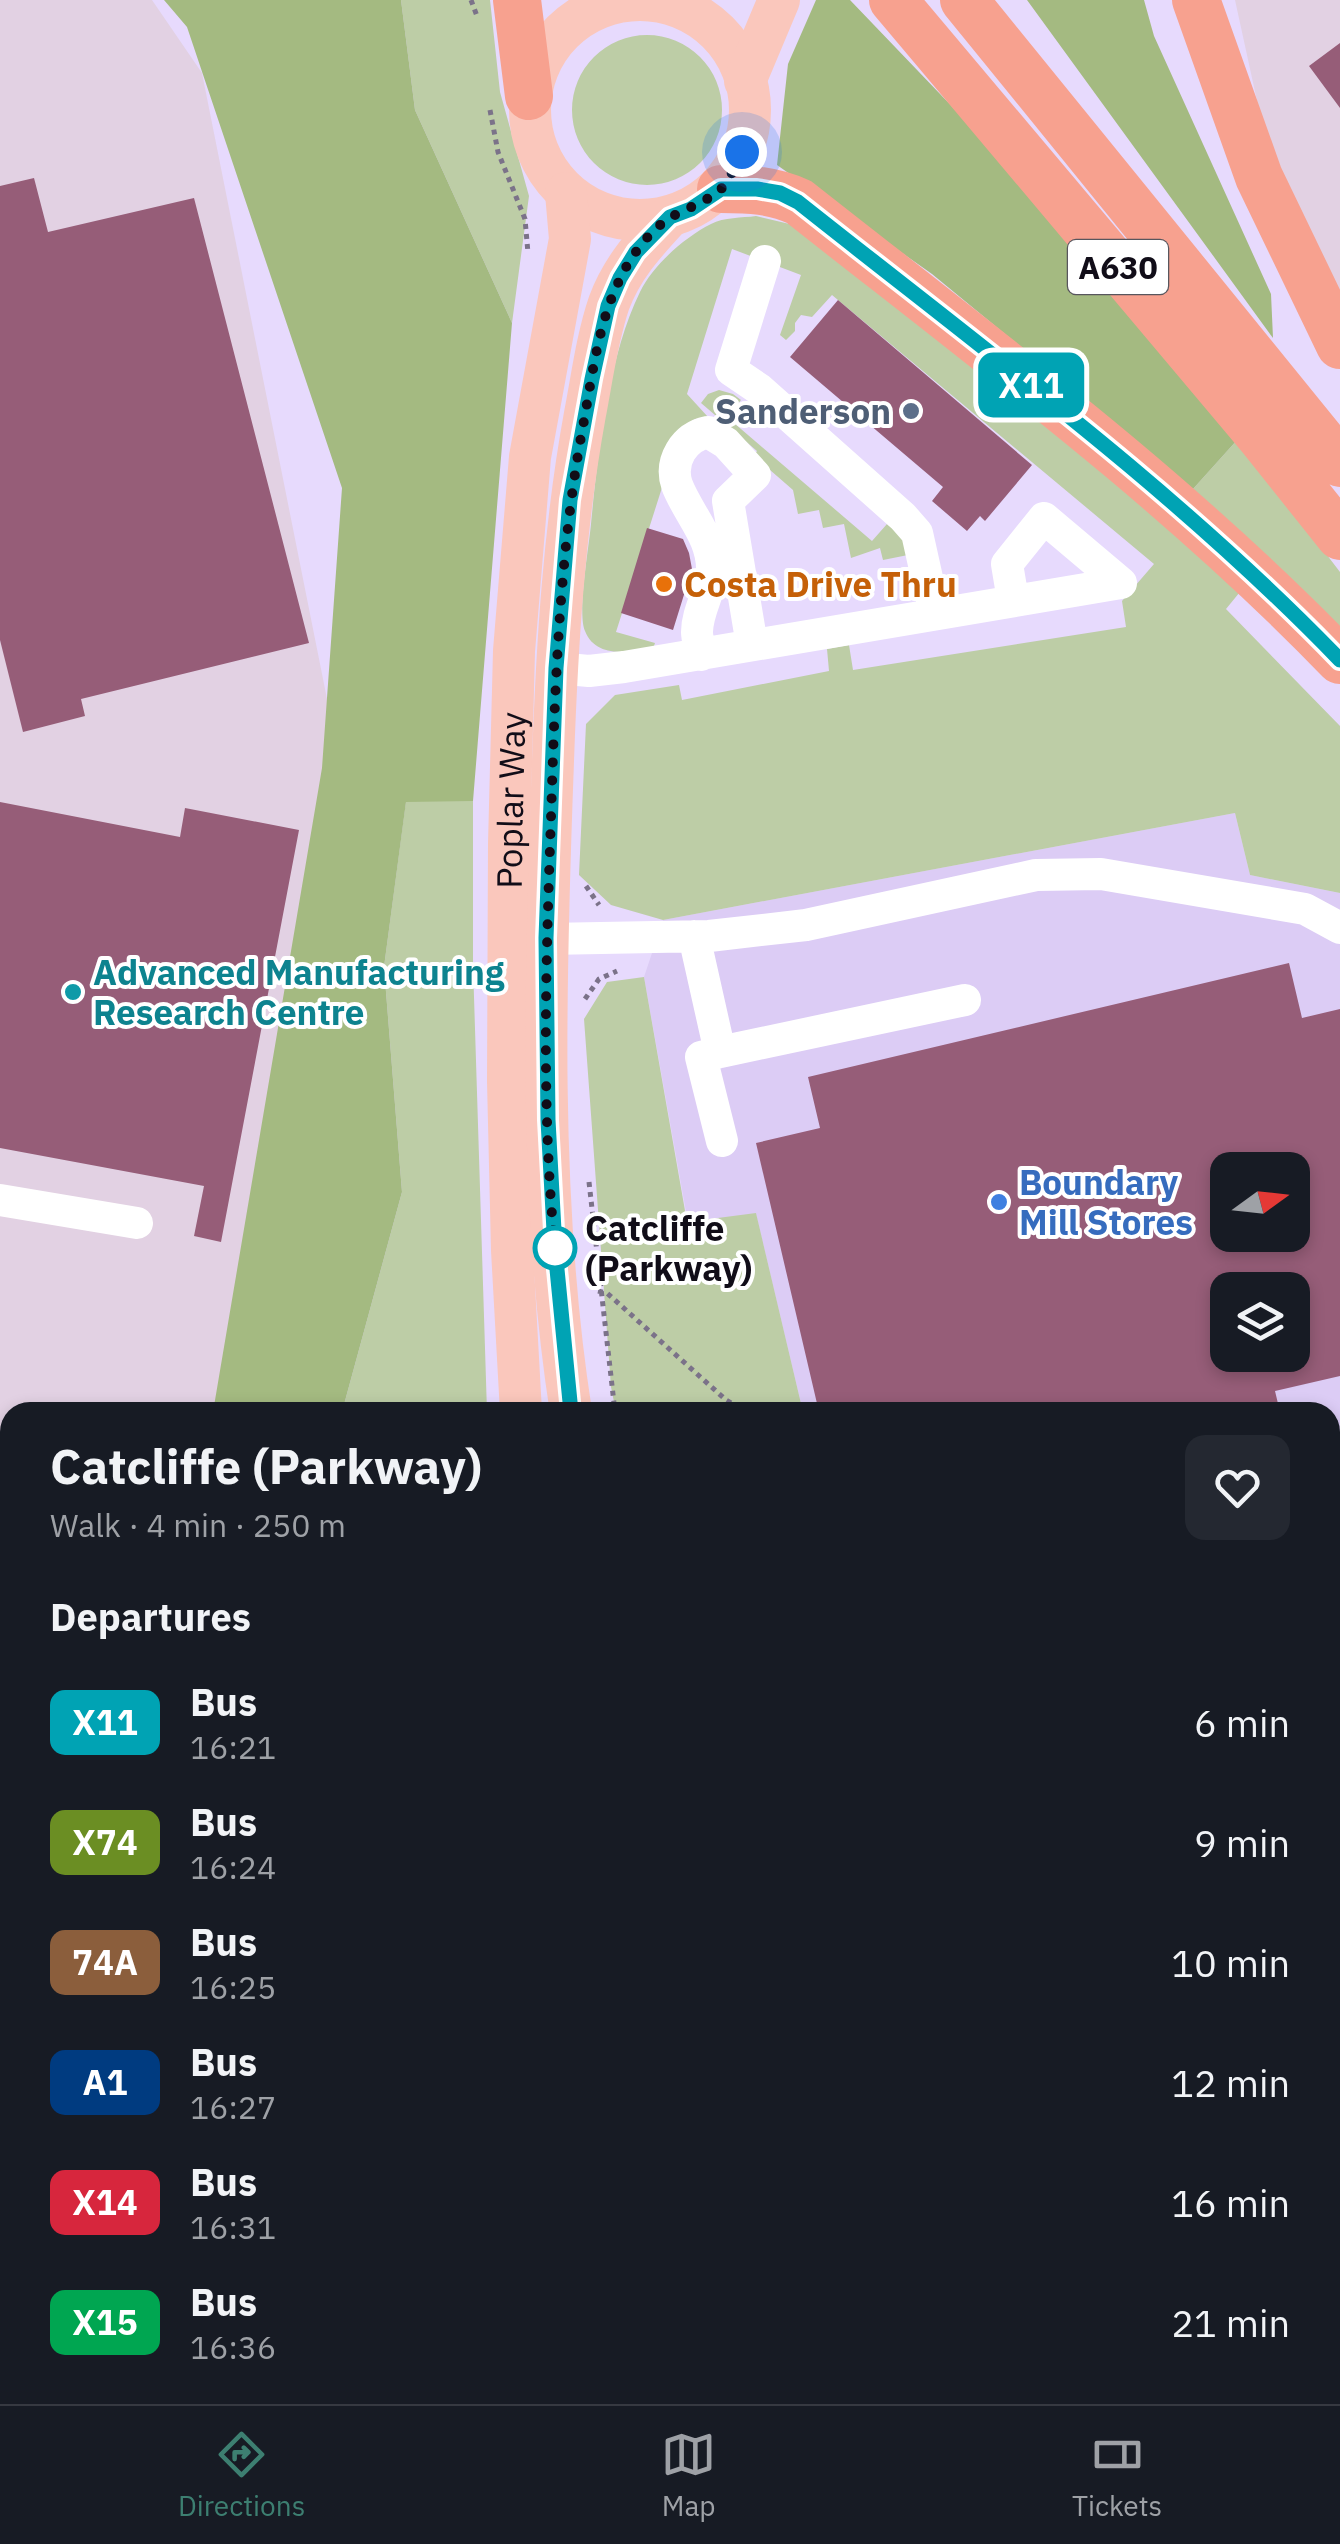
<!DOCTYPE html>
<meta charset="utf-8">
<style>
:root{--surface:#171b24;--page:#242831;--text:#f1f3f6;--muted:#9ea1a6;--line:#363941;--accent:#3d7f71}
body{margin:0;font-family:"IBM Plex Sans",sans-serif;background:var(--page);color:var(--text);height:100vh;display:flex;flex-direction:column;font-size:38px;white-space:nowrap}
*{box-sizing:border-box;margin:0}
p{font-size:32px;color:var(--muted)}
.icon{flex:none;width:55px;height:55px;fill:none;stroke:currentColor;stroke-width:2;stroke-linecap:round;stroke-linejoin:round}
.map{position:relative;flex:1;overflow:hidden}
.panel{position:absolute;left:0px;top:1402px;width:1340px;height:1002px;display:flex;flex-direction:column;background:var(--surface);border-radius:30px 30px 0 0;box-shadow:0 5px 15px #0003}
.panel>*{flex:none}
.badge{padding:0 20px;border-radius:15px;font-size:35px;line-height:65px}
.needle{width:65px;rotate:75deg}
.fabs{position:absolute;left:1210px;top:1152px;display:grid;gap:20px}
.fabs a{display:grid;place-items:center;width:100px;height:100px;border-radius:20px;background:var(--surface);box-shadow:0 5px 15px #0003;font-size:50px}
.you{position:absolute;width:50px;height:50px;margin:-25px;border:8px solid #fff;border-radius:50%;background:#1a73e8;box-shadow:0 0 0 15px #1a73e833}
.map>.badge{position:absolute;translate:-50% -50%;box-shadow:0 0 0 5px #fff}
h2{padding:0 50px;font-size:38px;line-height:90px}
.round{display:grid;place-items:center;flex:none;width:105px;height:105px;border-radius:20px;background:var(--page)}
.overview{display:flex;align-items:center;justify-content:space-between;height:170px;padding:0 50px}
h1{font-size:48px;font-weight:700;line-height:75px}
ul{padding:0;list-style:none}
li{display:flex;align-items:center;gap:30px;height:120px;padding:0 50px}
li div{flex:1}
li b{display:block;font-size:38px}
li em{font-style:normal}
li .badge{min-width:110px;font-weight:700;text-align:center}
.tab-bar{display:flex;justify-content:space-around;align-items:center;height:140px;border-top:2px solid var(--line);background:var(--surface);font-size:28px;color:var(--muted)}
.tab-bar a{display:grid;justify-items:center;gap:5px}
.tab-bar .active{color:var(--accent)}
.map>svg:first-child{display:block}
</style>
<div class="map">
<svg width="1340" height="2404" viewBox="0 0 1340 2404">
<rect width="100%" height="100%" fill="#e7dafd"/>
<path fill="#dcccf5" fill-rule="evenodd" d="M 1235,813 L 1250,875 L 1340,893 L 1340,2404 L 893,2404 L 888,2395 L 1330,2395 L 1330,1412 L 803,1412 L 756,1214 L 688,1223 L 644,977 L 663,920 ZM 1228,1170 L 1292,1170 L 1292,1235 L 1228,1235 ZM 1228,1290 L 1292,1290 L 1292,1355 L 1228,1355 Z"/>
<path fill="#e2d1e3" d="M 0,0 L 152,0 L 202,73 L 334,734 L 247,1412 L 10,1412 L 10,1583 L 0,1584 Z
M 1235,0 L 1340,0 L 1340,325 L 1259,110 Z"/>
<path fill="#bdcda6" d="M 401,0 L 490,0 L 500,92 L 529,196 L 512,323 L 415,110 Z
M572 110a75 75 0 1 1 150 0a75 75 0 1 1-150 0Z
M 756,216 L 798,226 L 1244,587 L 1226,609 L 1340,726 L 1340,893 L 1250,875 L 1235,813 L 663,920 L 611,905 L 579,875 L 586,724 L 615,695 L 679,685 L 682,700 L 829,671 L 827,649 L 849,645 L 853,670 L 1126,627 L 1122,601 L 1154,564 L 832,295 L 812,317 L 801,315 L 795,323 L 795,331 L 786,340 L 780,335 L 801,275 L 732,249 L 687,394 L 708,417 L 695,419 L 681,428 L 616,632 L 655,643 L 653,649 C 630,652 596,659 585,631 C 577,613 589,547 591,524 C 598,452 608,357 640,292 C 653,265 685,237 711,224 C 724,217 742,218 756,216 Z
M 719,390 L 733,394 L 741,400 L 727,417 L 872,541 L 887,524 L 908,541 L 913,554 L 883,560 L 880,548 L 851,558 L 844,524 L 823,528 L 819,510 L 798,514 L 793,490 L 754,456 L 757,451 L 701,403 L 708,394 Z
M 1238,439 L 1340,572 L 1340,627 L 1193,489 Z
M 473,800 L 473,965 L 487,1412 L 342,1412 L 402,1192 L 384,967 L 406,801 Z
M 644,977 L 687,1222 L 756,1213 L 803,1412 L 616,1412 L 611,1387 L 584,1019 L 607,982 Z
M 1208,2395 L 1317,2395 L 1319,2404 L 1219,2404 Z"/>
<path fill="#a4ba81" d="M 164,0 L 401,0 L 415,110 L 512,323 L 473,801 L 406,802 L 384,967 L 402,1192 L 342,1412 L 213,1412 L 322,768 L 342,488 L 187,27 Z
M 816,0 L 850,0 L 1010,167 L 1238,439 L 1193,489 L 932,274 L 777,165 L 788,64 Z
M 1027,0 L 1144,0 L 1154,36 L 1271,294 L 1273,338 Z
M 0,1568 L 10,1570 L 10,1694 L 0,1692 Z
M 789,2395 L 1072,2395 L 1070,2404 L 792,2404 Z"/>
<path fill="#965d78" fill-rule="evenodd" d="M 1340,43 L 1340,108 L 1309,66 Z
M 34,178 L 48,232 L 194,198 L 309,643 L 81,699 L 85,716 L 23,732 L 0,640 L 0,186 Z
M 838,300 L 1032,465 L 985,521 L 980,516 L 967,531 L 932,501 L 943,487 L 790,357 Z
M 647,528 L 683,539 L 689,553 L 692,569 L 673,630 L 621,613 Z
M 0,802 L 180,837 L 185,808 L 299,830 L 221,1242 L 194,1236 L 204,1186 L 0,1148 Z
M 1289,963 L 1302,1018 L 1340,1009 L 1340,1376 L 1275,1391 L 1280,1412 L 819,1412 L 756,1143 L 820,1128 L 808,1077 ZM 1228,1170 L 1292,1170 L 1292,1235 L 1228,1235 ZM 1228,1290 L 1292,1290 L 1292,1355 L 1228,1355 Z"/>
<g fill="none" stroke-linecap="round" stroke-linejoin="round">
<path stroke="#7b7289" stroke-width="5" stroke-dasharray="5 5" stroke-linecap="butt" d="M 471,0 L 477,16
M 490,110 L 498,152 L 525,219 L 528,253
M 586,886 L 599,905
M 585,999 L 599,979 L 617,971
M 589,1182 L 615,1412
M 598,1291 L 607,1293 L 726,1400 L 746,1412
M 1330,2389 L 1333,2404
M 0,2392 L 10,2393
M 22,2395 L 80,2404
M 706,2395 L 709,2404
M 122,2404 L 158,2395"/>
<path stroke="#fff" stroke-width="32" d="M 765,261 L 731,370 L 759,389 L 903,517 L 917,533 L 935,614
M 1013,600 L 1007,564 L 1044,518 L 1121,583
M 701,655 C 700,648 697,639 697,632 C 697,611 711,591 712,571 C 713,537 688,514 677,485 C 669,461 684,437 708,432 L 726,443 L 755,475 L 728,501 L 752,645
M 556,668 L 589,671 L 624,667 L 1121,583
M 694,936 L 720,1052 L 701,1057 L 722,1141
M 547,939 L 709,936 L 806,925 L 1036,875 L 1101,874 L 1305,909 L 1340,928
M 720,1052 L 965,1000
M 0,1200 L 137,1223
M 1330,1493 L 1340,1491
M 1330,1955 L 1340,1952
M 0,1981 L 10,1929
M 1178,2395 L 1182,2404
M 538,2404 L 574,2395
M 1078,2404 L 1082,2395"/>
<g stroke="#fac7bc" stroke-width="42">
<circle cx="640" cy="110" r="110"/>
<path d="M 745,81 L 779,0"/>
<path id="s1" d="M 521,1412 L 512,1250 L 508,1081 L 509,844 L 514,651 L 530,457 L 570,239 L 566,193"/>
<path d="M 571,1412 C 538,1201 545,975 553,761 C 557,645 564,529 585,414 C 592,378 597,338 609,303 C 622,268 644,244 669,217"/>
<path d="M 0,1775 L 10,1777"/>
<path d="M 750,2395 L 754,2404"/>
</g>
<path stroke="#f7a18f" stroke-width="48" d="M 517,0 L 529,96
M 893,0 L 1261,437 L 1340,536
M 964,0 L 1340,463
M 1196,0 L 1259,177 L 1340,345
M 721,189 C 750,189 773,190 799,202 C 984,348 1176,490 1340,660"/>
</g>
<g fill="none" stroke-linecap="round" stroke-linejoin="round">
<g stroke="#fff" stroke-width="22">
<path id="line" d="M 571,1412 L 555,1249 L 548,1120 L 546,938 L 556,668 L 570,500 L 592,379 L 608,306 L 620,278 L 636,252 L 670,217 L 691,209 L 721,189 L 757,189 L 780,193 L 798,202 C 983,349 1176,490 1340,660"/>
</g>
<use href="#line" stroke="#00a3b4" stroke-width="15"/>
<path stroke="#110d18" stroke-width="10" stroke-dasharray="0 18" d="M 555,1248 C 541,1110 546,960 551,818 C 555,687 559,555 583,426 C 592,378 598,323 620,279 C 630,257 651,228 673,216 C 688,208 705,202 719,191 C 729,182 736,164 742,152"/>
</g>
<circle fill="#5c6f8a" stroke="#fff" stroke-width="4" cx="911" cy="411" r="10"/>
<circle fill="#e8710a" stroke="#fff" stroke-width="4" cx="664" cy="584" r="10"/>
<circle fill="#0f9aa8" stroke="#fff" stroke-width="4" cx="73" cy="992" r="10"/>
<circle fill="#3f7fe0" stroke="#fff" stroke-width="4" cx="999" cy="1202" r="10"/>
<circle fill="#fff" stroke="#00a3b4" stroke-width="5" cx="555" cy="1248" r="20"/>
<g text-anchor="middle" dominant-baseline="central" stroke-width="8" stroke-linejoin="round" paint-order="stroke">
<rect fill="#fff" stroke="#58565d" stroke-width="2.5" x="1068" y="240" width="100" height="54" rx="8"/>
<g font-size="32" font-weight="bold" fill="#110d18">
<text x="1118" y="267">A630</text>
</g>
<g font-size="35" font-weight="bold" fill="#4e5e75" stroke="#fff" text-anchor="end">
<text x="891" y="411">Sanderson</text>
</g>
<g font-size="35" font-weight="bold" fill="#c56008" stroke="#fff" text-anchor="start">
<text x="684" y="584">Costa Drive Thru</text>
</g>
<g font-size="35" fill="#110d18" stroke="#fff">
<text stroke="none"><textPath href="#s1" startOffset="612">Poplar Way</textPath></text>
</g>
<g font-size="35" font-weight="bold" fill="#0d838f" stroke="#fff" text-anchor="start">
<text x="93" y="972">Advanced Manufacturing<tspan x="93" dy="40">Research Centre</tspan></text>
</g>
<g font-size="35" font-weight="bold" fill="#366cbe" stroke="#fff" text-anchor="start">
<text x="1019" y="1182">Boundary<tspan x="1019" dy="40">Mill Stores</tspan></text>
</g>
<g font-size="35" font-weight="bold" fill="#110d18" stroke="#fff" text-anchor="start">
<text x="585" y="1228">Catcliffe<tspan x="585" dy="40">(Parkway)</tspan></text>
</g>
</g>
</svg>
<div class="fabs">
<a><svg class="needle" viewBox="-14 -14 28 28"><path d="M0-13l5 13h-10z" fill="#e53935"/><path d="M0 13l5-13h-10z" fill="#9ea1a6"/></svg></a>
<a><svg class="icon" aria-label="layers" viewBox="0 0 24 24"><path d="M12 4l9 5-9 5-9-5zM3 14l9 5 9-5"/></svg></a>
</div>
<div class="you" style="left:742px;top:152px"></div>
<b class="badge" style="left:1031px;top:385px;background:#00a3b4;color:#fff">X11</b>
<section class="panel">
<div class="overview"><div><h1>Catcliffe (Parkway)</h1><p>Walk · 4 min · 250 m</p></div><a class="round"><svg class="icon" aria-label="heart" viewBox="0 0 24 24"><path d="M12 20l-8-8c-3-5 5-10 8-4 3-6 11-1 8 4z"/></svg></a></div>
<h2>Departures</h2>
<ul>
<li><span class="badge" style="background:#00a3b4;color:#fff">X11</span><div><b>Bus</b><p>16:21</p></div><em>6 min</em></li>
<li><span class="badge" style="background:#6b8e23;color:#fff">X74</span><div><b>Bus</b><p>16:24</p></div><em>9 min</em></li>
<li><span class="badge" style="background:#8b5e3c;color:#fff">74A</span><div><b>Bus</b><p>16:25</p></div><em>10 min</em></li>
<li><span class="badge" style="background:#003b80;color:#fff">A1</span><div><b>Bus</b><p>16:27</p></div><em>12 min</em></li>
<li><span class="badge" style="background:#d7263d;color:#fff">X14</span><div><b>Bus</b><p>16:31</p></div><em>16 min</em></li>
<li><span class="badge" style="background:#00a651;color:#fff">X15</span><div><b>Bus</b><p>16:36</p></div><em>21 min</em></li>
</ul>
</section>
</div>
<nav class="tab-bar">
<a class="active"><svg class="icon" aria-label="directions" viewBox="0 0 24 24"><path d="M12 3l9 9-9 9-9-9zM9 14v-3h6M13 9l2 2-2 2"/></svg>Directions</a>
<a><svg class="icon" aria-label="map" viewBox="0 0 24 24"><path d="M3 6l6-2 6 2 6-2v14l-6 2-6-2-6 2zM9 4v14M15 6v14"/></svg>Map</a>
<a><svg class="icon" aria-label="tickets" viewBox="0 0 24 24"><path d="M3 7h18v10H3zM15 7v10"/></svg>Tickets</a>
</nav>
